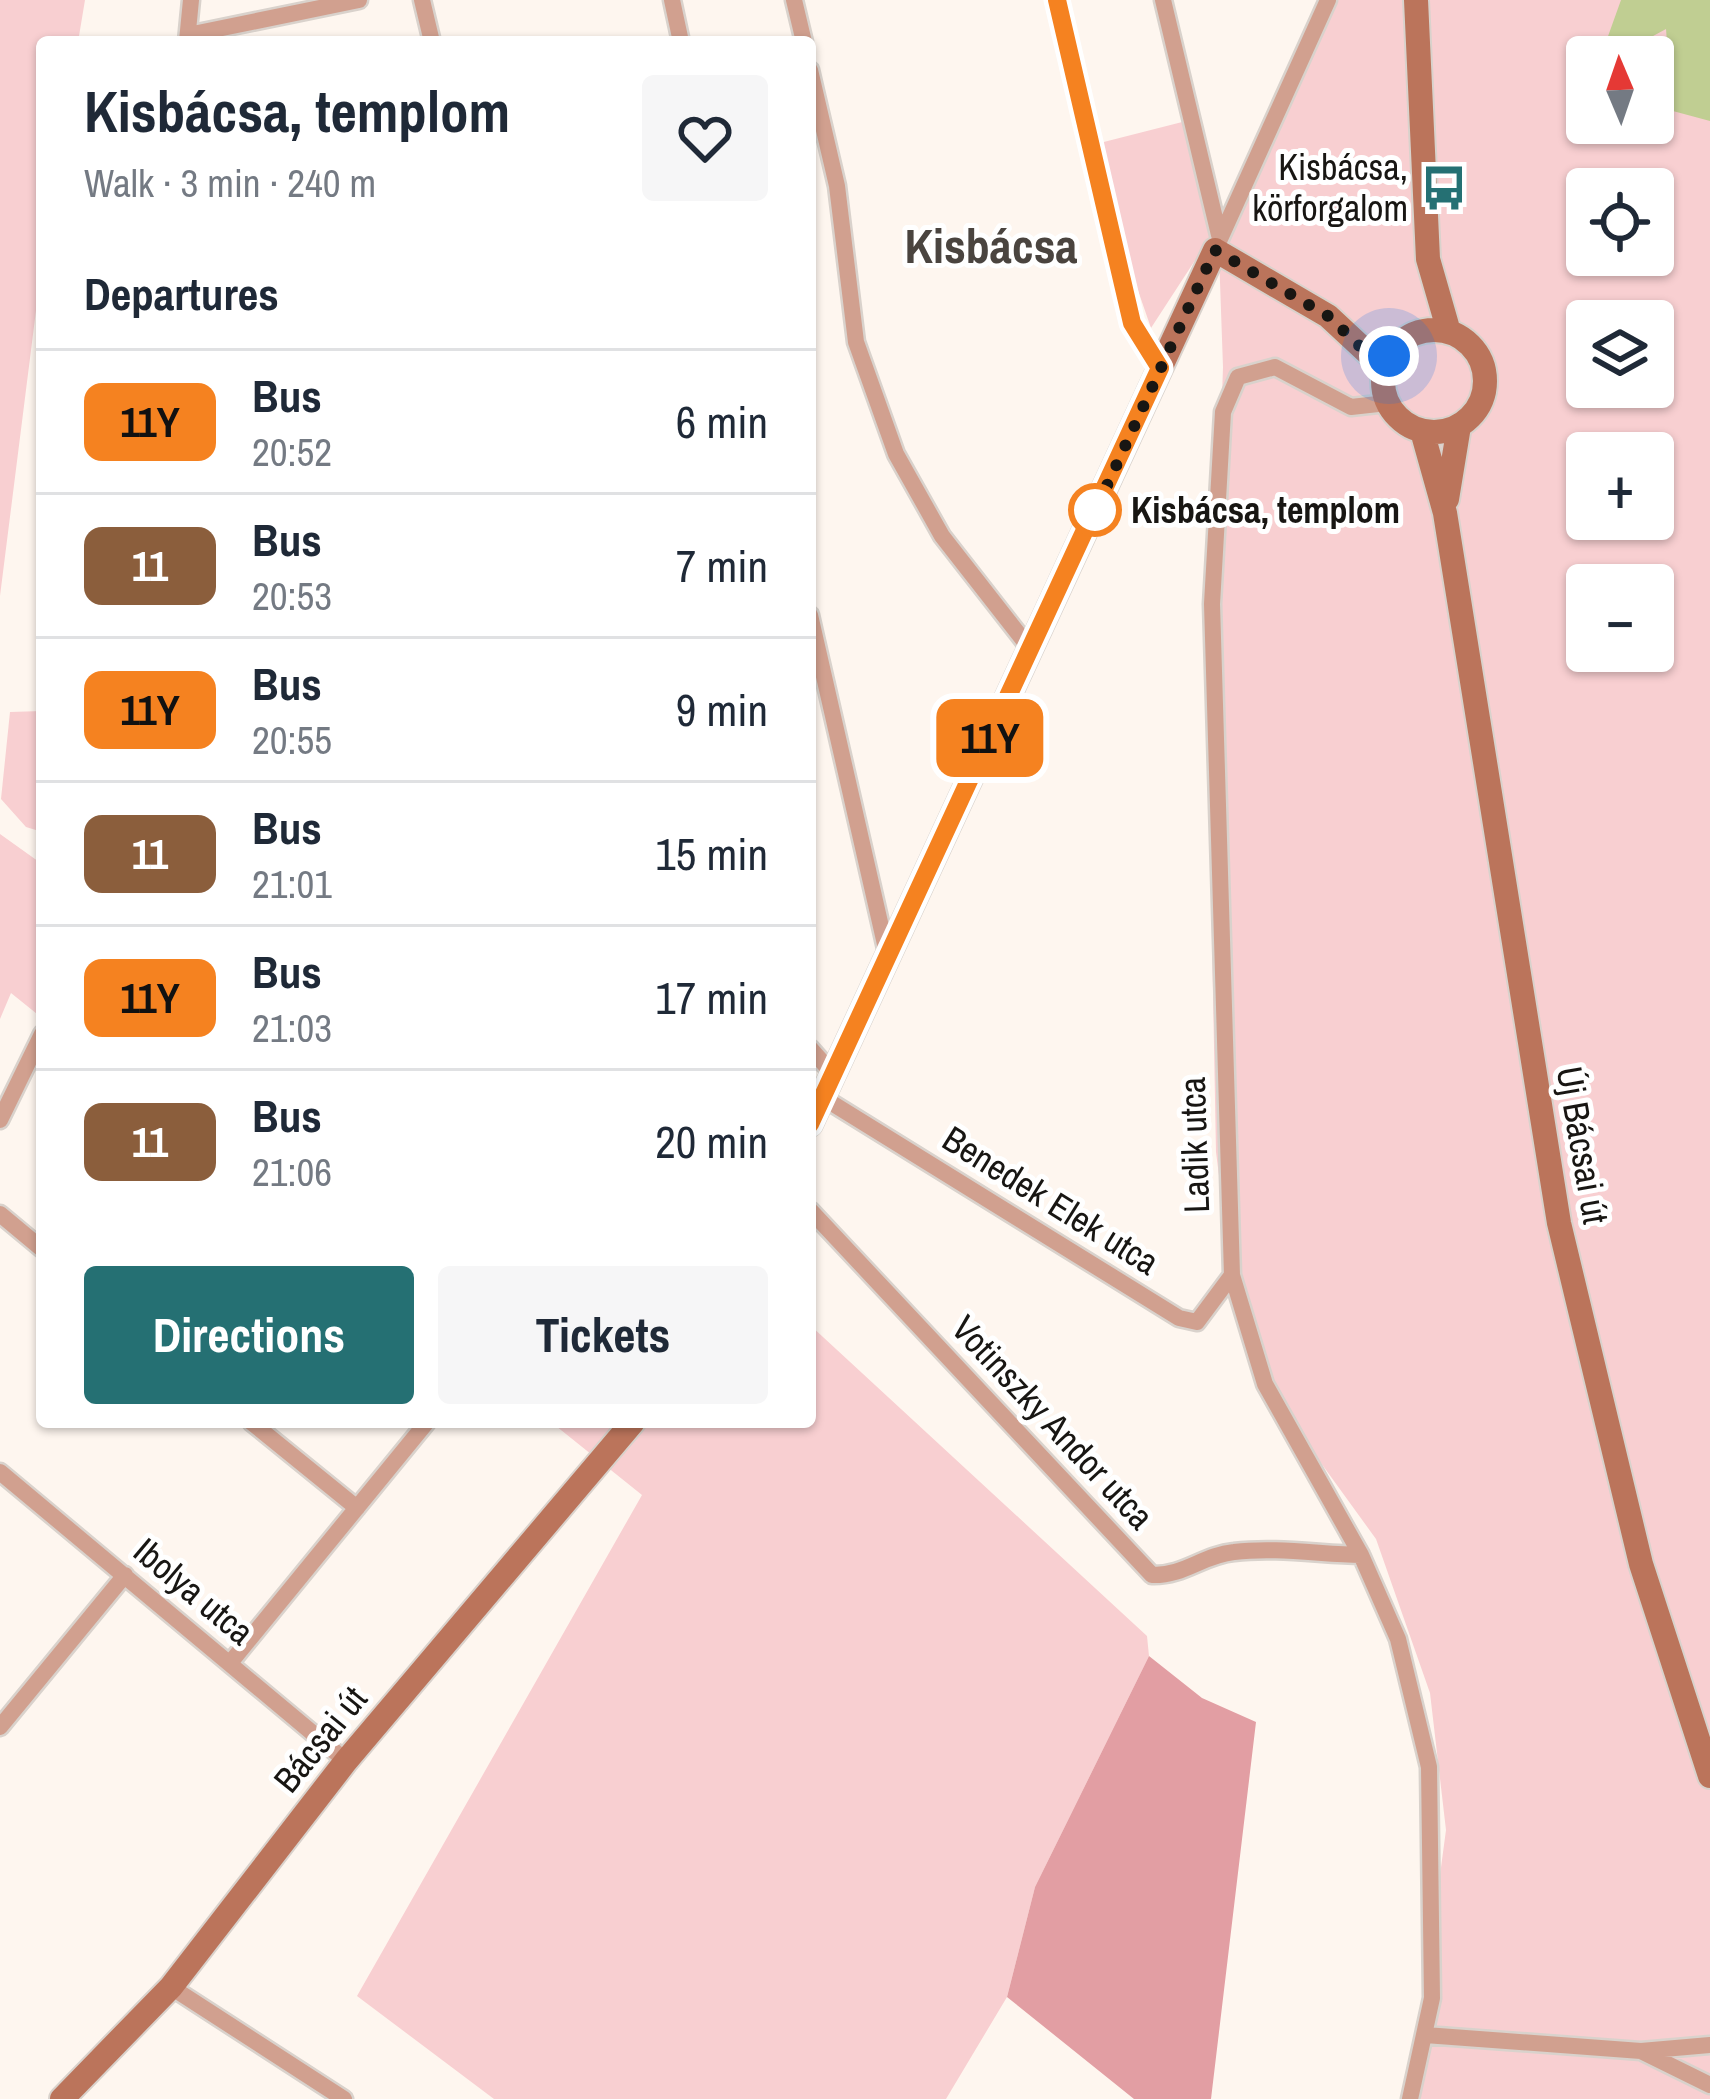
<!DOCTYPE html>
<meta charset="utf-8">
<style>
:root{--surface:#fff;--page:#f6f6f7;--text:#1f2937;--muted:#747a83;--line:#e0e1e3;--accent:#257073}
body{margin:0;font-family:"Archivo Narrow",sans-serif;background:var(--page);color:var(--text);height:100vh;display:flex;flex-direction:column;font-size:45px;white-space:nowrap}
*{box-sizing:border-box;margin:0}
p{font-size:39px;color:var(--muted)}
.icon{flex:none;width:66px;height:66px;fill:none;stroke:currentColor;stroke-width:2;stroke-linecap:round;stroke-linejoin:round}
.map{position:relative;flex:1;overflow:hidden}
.panel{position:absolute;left:36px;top:36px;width:780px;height:1392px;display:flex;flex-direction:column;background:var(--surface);border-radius:12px;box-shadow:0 3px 9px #0004}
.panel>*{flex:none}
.badge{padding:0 24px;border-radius:18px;font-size:42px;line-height:78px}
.needle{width:78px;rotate:358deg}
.controls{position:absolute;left:1566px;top:36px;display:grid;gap:24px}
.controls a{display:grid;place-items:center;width:108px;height:108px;border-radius:12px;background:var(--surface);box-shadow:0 3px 9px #0004;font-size:60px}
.you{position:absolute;width:60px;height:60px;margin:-30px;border:9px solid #fff;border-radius:50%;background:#1a73e8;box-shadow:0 0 0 18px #1a73e833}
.map>.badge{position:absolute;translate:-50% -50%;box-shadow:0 0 0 6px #fff}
h2{padding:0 48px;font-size:45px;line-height:108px}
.round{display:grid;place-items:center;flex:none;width:126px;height:126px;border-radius:12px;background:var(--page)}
.headline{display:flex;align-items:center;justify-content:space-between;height:204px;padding:0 48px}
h1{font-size:57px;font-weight:700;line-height:90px}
.cta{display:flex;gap:24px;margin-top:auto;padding:24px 48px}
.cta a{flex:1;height:138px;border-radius:12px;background:var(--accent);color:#fff;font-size:48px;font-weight:700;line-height:138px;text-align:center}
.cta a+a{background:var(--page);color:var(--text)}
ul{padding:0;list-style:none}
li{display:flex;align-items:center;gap:36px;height:144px;padding:0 48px;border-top:3px solid var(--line)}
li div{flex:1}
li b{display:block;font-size:45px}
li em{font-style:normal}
li .badge{min-width:132px;font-weight:700;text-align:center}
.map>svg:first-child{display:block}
</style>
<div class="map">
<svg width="1710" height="2099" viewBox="0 0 1710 2099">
<rect width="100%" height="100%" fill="#fef6ef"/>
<path fill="#f8cfd1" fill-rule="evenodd" d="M 0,0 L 85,0 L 78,42 L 42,42 L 42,263 L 0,596 Z
M 1324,0 L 1710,0 L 1710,2099 L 1410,2099 L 1446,1830 L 1430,1693 L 1376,1539 L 1284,1412 L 1232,1278 L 1216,1152 L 1209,782 L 1223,367 L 1218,225 L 1151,328 L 1088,146 L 1194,119 L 1220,218 ZM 1587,57 L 1653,57 L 1653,123 L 1587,123 ZM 1587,189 L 1653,189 L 1653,255 L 1587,255 ZM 1587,321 L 1653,321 L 1653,387 L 1587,387 ZM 1587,453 L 1653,453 L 1653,519 L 1587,519 ZM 1587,585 L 1653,585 L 1653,651 L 1587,651 Z
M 42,711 L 42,817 L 39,831 L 26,827 L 1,799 L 10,712 Z
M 0,834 L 42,864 L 42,1018 L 11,993 L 0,1019 Z
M 810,1325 L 1147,1636 L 1149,1656 L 1035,1887 L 1007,1997 L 946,2099 L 494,2099 L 357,1996 L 642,1495 L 551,1422 L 810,1422 Z"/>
<path fill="#e29ea3" d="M 1149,1656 L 1202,1698 L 1256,1722 L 1211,2099 L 1134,2099 L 1007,1997 L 1035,1887 Z"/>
<path fill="#c0ce92" d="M 1621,0 L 1710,0 L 1710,121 L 1658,107 L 1669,67 L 1666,29 L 1642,42 L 1639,57 L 1602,53 Z"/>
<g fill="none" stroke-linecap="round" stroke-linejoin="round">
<g stroke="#d9d2cc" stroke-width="21">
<path id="street" d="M 422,0 L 432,42
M 672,0 L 681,42
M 794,0 L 804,42
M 1056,0 L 1132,323 L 1160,368
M 1163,0 L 1219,235
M 188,35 L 359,0
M 187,41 L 191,0
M 810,70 L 837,186 L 856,342 L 896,454 L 942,536 L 1031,650
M 1215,250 L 1328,0
M 1387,403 L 1351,407 L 1275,367 L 1238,377 L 1223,412 L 1212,604 L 1232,1275 L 1265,1384 L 1361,1555 L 1398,1639 L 1429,1767 L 1432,1998 L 1410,2099
M 810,615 L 887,953
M 810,1048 L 833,1074
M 822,1097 L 1179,1318 L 1197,1322 L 1232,1275
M 0,1120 L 42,1034
M 810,1210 L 1152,1575 C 1184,1576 1203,1555 1234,1552 C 1275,1547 1319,1554 1361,1555
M 0,1214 L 42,1249
M 251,1422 L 357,1508
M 0,1472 L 346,1761
M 230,1663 L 427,1422
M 0,1727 L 125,1575
M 171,1987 L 344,2099
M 1425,2035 L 1641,2051 L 1710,2045
M 1641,2051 L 1710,2085"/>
</g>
<g stroke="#d9d2cc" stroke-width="28">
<path id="secondary" d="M 1416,0 L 1428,259 L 1449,332
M1383 381a51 51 0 1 1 102 0a51 51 0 1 1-102 0Z
M 1422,431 L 1445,513 L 1559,1223 L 1641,1564 L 1710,1776
M 1447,499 L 1459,426
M 810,1124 L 1215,250 L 1328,316 L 1385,369
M 62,2099 L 171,1987 L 346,1761 L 633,1422"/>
</g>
<use href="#street" stroke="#d1a08f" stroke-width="16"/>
<use href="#secondary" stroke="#bb745b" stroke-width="24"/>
</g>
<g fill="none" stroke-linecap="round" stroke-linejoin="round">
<g stroke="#fff" stroke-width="27">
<path id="line" d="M 810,1124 L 1160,368 L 1132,323 L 1057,0"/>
</g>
<use href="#line" stroke="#f58220" stroke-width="18"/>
<path stroke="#181613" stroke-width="12" stroke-dasharray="0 21.6" d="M 1095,510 L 1088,527 L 1215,250 L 1328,316 L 1384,369 L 1389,356"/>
</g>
<defs>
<g id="bus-bare" transform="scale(3.6)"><path d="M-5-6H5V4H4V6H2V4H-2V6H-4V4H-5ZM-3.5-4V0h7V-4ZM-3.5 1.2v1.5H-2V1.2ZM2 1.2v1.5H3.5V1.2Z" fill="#257073" stroke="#fff" stroke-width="2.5" paint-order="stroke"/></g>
</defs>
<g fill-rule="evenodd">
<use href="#bus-bare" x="1444" y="188"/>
</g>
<circle fill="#fff" stroke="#f58220" stroke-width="6" cx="1095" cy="510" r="24"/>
<g text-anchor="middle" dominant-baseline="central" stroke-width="10" stroke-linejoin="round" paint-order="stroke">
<g font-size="36" fill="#181613" stroke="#fff" text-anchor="end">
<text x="1408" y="167">Kisbácsa,<tspan x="1408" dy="41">körforgalom</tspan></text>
</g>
<g font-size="36" font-weight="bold" fill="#181613" stroke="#fff" text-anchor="start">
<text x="1131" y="510">Kisbácsa, templom</text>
</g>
<g font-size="36" fill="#181613" stroke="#fff">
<text transform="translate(1194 1145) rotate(-92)">Ladik utca</text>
<text transform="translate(1583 1145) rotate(80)">Új Bácsai út</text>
<text transform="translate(1051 1200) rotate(32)">Benedek Elek utca</text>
<text transform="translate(1053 1422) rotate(47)">Votinszky Andor utca</text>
<text transform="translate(194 1591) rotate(40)">Ibolya utca</text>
<text transform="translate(320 1739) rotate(-51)">Bácsai út</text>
</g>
<g font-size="48" font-weight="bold" fill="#4a443f" stroke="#fff">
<text x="991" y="245">Kisbácsa</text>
</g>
</g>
</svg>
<div class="controls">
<a><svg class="needle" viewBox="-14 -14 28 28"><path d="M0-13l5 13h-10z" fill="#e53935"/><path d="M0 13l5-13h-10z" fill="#747a83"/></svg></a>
<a><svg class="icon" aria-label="locate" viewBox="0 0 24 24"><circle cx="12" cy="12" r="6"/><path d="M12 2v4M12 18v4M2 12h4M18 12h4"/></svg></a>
<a><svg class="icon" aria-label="layers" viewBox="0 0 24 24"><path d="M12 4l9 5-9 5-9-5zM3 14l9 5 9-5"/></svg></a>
<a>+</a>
<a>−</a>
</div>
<div class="you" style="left:1389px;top:356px"></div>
<b class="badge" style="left:990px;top:738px;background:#f58220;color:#111">11Y</b>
<section class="panel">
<div class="headline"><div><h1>Kisbácsa, templom</h1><p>Walk · 3 min · 240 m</p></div><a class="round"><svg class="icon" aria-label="heart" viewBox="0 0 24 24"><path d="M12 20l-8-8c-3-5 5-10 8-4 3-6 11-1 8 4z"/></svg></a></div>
<h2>Departures</h2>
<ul>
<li><span class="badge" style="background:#f58220;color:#111">11Y</span><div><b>Bus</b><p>20:52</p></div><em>6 min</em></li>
<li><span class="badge" style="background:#8b5e3c;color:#fff">11</span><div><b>Bus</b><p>20:53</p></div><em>7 min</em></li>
<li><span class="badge" style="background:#f58220;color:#111">11Y</span><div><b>Bus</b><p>20:55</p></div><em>9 min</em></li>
<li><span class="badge" style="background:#8b5e3c;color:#fff">11</span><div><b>Bus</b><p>21:01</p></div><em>15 min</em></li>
<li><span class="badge" style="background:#f58220;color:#111">11Y</span><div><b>Bus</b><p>21:03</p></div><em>17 min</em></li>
<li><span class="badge" style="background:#8b5e3c;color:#fff">11</span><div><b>Bus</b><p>21:06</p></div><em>20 min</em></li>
</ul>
<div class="cta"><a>Directions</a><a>Tickets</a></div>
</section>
</div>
